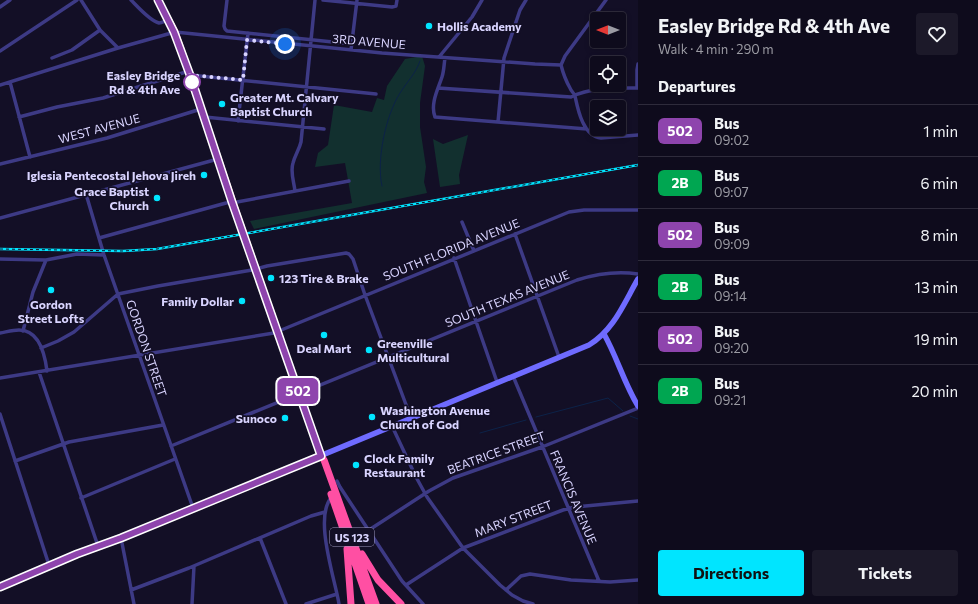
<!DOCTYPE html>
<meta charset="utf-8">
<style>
:root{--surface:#0e0b1c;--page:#1c1929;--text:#f1f3f6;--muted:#9b9ba3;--line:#2e2b3b;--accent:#00e5ff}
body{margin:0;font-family:Commissioner,sans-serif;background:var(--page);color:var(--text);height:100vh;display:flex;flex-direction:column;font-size:15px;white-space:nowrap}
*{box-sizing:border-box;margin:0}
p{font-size:13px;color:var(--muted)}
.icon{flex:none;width:22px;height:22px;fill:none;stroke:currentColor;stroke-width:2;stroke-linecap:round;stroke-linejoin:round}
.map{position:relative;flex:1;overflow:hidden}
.side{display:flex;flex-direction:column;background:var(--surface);width:340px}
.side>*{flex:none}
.badge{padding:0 8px;border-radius:6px;font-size:14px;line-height:26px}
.needle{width:26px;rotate:270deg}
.buttons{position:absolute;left:590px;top:12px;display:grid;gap:8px}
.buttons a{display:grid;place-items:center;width:36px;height:36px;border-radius:4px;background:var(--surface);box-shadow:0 2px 6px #0003,0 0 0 1px var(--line);font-size:20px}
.you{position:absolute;width:20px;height:20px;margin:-10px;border:3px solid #fff;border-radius:50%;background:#1a73e8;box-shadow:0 0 0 6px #1a73e833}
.map>.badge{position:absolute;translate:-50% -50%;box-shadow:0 0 0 2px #fff}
h2{padding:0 20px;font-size:15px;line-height:36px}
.round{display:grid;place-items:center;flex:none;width:42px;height:42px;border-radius:4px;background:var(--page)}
.head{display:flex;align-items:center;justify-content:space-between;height:68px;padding:0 20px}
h1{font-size:19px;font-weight:700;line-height:30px}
.primary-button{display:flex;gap:8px;margin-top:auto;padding:8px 20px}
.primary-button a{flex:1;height:46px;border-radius:4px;background:var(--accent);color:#111;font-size:16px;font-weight:700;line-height:46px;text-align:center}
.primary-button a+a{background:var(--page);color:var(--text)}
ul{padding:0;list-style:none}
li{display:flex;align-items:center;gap:12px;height:52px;padding:0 20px;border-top:1px solid var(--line)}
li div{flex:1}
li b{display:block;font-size:15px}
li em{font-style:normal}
li .badge{min-width:44px;font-weight:700;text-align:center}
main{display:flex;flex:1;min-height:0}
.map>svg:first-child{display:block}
</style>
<main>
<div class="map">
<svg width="638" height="604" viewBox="0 0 638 604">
<rect width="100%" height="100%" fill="#130f26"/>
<path fill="#12302f" d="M 422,56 L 425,66 L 420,103 L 420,127 L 426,167 L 424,182 L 427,193 L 254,229 L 250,221 L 352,203 L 345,163 L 315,167 L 318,153 L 328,145 L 334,105 L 372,112 L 377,98 L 384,100 L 387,86 L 405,59 Z
M 468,135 L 459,175 L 460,184 L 440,187 L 433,139 L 443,144 Z"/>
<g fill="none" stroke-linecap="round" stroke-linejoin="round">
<path stroke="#0c2248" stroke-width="1" d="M 382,186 C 376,160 386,115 400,93 C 407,82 416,73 420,61
M 630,416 L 638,419
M 536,417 L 608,398 L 623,411
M 480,433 L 526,420"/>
<path stroke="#3d3a85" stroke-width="3.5" d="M 81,0 L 100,30 L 118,48
M 131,0 C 137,6 150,21 159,23 C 162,23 165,21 168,20
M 227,0 L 224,26 L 225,29 L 227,31 L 352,44
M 323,0 L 392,7 L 396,6 L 397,0
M 0,7 L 10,0
M 351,50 L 357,0
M 0,51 L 77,0
M 439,57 L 472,17 L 482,0
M 52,58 L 72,50 L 100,30
M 445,58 C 444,64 444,71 442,77 C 438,89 430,104 435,117 L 587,129
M 561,65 C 563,73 566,81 570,88 C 571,91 574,93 575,96 C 578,110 583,136 601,138 L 638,135
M 561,65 L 565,56 L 606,0
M 190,75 L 376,94
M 10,82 L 30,157
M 0,85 L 118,48 L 175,32 L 382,53 L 535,64 L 561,65
M 438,88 L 571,97 C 591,87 616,88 638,88
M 637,88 L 637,70 L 638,64
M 19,117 L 57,107 L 103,98 L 189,71
M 205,117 L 324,129
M 238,121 L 248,33
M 498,122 L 504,58 L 520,10 L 526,0
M 0,164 L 107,138 L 201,109
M 295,191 C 294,182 290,172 293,163 C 295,155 299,150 301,142 L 315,0
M 86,194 L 104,255 L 193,508
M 0,218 L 218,159
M 462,222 L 474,251
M 515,234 L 559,357
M 99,238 L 226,203 L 237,202 L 349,181
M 454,258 L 497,382
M 0,259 L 46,260
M 23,331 L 33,292 L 46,260 L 77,254 L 104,255
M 0,333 C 6,332 13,330 19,330 C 39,330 45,355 47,371
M 41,348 L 58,341 L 74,332 L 118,294 L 158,286 L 252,270 L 267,266 L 346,253 L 349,254 L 353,259 L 365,295 L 411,418
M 39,372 L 98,546
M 513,376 L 599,581
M 0,378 L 274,333 L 569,212 L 584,210 L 638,210
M 0,414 L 49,565
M 392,426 L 416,477 L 427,497 L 463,548 L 500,585 L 512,595 L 523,601 L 533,604
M 171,446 L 577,280 C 596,274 618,271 638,274
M 15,461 L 69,442 L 163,425
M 337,481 L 340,487 L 402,581 L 423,604
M 332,497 C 313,516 335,579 339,604
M 81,498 L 175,459
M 369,530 L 429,491 L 453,478 L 542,447 L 638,408
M 121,538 L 134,604
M 260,538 L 286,604
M 406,585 L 463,548 L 563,510 L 575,507 L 638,501
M 131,590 L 189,568 L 311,516 L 325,512
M 506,590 L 521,576 L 530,574 L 571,580 L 610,582 L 638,580
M 192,604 L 194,566
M 306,604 L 337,594"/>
<path stroke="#6f6bff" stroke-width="5.5" d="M 604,334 C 617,357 624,383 638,406
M 0,587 L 91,548 L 121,538 L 589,345 C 614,330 624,303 638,279"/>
<path stroke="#ff4fa3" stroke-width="7" d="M 158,0 L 175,32 L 190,75 L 241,226
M 247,243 L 321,456 L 324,460 L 376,604
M 331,494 L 369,604
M 347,549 L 351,604
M 362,554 L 378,580 L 401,604"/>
<g stroke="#00e5ff" stroke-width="2.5">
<path id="rail" d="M 0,249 L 123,251 L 157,249 L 638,165"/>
</g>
<use href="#rail" stroke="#130f26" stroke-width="1" stroke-dasharray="3" stroke-linecap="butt"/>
<path stroke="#ff4fa3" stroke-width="7" d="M 241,226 L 247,243"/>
</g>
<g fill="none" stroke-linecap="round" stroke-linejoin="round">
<g stroke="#fff" stroke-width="9">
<path id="line" d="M 0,587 L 77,554 L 121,538 L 321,456 L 232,202 L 190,75 L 174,32 L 158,0"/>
</g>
<use href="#line" stroke="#8e44ad" stroke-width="6"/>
<path stroke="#d9d4ff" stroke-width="4" stroke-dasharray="0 7.2" d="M 192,82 L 190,75 L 243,80 L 247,40 L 285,44"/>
</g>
<g fill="#00e5ff" stroke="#130f26" stroke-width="1.5">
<circle cx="429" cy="26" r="4"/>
<circle cx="222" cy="104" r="4"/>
<circle cx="204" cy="175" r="4"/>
<circle cx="157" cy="198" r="4"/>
<circle cx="271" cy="278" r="4"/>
<circle cx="51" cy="290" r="4"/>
<circle cx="242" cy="301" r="4"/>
<circle cx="324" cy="335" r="4"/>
<circle cx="369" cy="350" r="4"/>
<circle cx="372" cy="417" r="4"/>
<circle cx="285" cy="418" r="4"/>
<circle cx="356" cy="465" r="4"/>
</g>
<circle fill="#fff" stroke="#8e44ad" stroke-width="2" cx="192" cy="82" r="8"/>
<g text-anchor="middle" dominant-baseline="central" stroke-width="3.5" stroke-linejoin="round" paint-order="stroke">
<rect fill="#130f26" stroke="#9e99be" stroke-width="1" x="330" y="528" width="44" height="18" rx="3"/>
<g font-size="11" font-weight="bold" fill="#d9d4ff">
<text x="352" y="537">US 123</text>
</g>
<g font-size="12" font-weight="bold" fill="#d9d4ff" stroke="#130f26" text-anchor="start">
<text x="437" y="26">Hollis Academy</text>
<text x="230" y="97">Greater Mt. Calvary<tspan x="230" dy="14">Baptist Church</tspan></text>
<text x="196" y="175" text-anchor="end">Iglesia Pentecostal Jehova Jireh</text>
<text x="149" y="191" text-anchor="end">Grace Baptist<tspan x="149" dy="14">Church</tspan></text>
<text x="279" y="278">123 Tire &amp; Brake</text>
<text x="234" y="301" text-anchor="end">Family Dollar</text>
<text x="51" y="304" text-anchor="middle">Gordon<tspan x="51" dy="14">Street Lofts</tspan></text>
<text x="377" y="343">Greenville<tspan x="377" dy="14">Multicultural</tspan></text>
<text x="324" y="348" text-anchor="middle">Deal Mart</text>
<text x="380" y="410">Washington Avenue<tspan x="380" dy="14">Church of God</tspan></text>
<text x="277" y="418" text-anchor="end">Sunoco</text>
<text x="364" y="458">Clock Family<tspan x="364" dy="14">Restaurant</tspan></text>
</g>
<g font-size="12" fill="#d9d4ff" stroke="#130f26">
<text transform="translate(369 41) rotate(5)">3RD AVENUE</text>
<text transform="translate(99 128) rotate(-15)">WEST AVENUE</text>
<text transform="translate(451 249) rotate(-22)">SOUTH FLORIDA AVENUE</text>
<text transform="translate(507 298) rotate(-22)">SOUTH TEXAS AVENUE</text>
<text transform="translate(147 348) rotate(71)">GORDON STREET</text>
<text transform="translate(496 452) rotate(-20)">BEATRICE STREET</text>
<text transform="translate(574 497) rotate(67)">FRANCIS AVENUE</text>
<text transform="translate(513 518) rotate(-21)">MARY STREET</text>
</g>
<g font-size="12" font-weight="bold" fill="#d9d4ff" stroke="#130f26" text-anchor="end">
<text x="180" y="75">Easley Bridge<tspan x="180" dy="14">Rd &amp; 4th Ave</tspan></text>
</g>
</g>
</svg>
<div class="buttons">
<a><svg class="needle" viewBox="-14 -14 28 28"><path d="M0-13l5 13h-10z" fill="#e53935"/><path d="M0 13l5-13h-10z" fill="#9b9ba3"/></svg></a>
<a><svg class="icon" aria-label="locate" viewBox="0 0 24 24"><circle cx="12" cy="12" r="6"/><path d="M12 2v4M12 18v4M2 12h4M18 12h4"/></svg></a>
<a><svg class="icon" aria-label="layers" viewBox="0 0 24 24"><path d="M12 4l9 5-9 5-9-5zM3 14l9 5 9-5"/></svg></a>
</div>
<div class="you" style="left:285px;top:44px"></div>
<b class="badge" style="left:298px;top:391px;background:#8e44ad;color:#fff">502</b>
</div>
<section class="side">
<div class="head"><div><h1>Easley Bridge Rd &amp; 4th Ave</h1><p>Walk · 4 min · 290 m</p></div><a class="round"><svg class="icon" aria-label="heart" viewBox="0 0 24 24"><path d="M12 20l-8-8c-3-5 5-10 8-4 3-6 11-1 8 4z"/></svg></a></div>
<h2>Departures</h2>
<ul>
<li><span class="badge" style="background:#8e44ad;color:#fff">502</span><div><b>Bus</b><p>09:02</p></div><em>1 min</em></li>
<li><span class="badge" style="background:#00a651;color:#fff">2B</span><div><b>Bus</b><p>09:07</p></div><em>6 min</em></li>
<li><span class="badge" style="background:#8e44ad;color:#fff">502</span><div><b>Bus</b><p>09:09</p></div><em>8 min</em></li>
<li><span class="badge" style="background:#00a651;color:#fff">2B</span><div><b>Bus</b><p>09:14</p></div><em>13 min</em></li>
<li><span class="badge" style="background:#8e44ad;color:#fff">502</span><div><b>Bus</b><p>09:20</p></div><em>19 min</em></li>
<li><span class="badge" style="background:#00a651;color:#fff">2B</span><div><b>Bus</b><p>09:21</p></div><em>20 min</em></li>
</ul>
<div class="primary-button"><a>Directions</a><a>Tickets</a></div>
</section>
</main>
